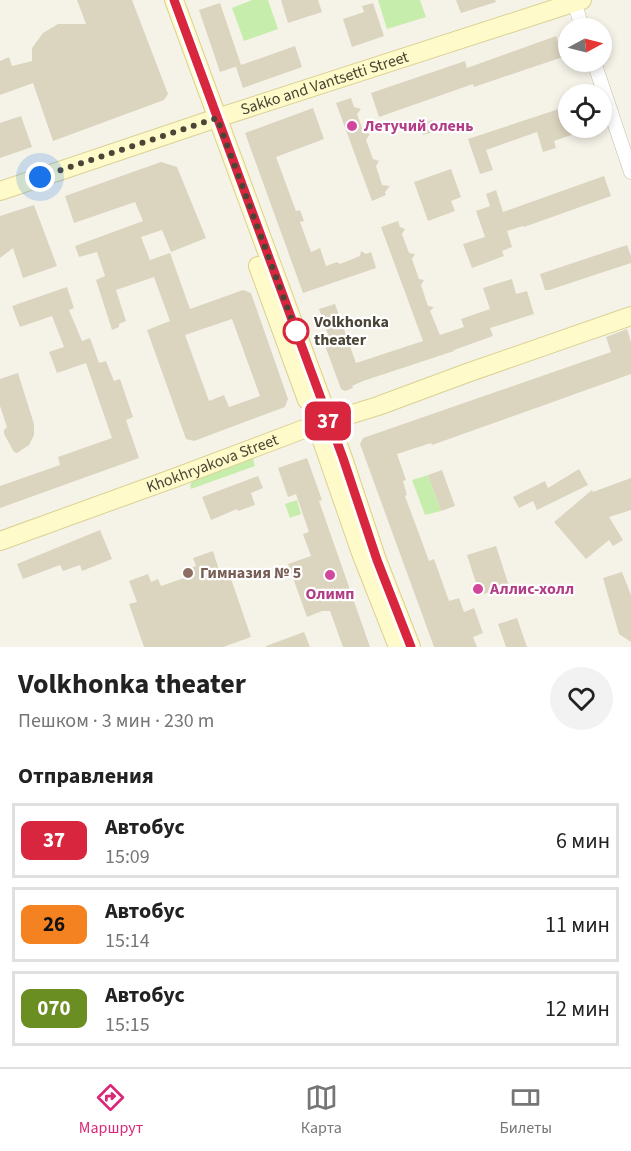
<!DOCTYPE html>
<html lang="ru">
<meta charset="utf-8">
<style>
:root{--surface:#fff;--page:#f2f2f2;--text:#222;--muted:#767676;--line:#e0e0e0;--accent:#db2777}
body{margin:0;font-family:"Source Sans 3",sans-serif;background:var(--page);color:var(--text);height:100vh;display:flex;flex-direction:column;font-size:22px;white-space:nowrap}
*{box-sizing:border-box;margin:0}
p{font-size:20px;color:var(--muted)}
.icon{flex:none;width:33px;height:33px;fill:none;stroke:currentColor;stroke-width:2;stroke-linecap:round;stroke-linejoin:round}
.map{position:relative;height:647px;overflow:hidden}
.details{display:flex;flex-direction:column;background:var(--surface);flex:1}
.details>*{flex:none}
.badge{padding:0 12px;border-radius:9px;font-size:21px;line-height:39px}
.needle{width:39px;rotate:83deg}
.buttons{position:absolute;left:558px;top:18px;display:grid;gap:12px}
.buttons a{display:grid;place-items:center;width:54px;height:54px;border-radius:50%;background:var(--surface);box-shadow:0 3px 9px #0003;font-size:30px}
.you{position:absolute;width:30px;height:30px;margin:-15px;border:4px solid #fff;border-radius:50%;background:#1a73e8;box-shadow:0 0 0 9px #1a73e833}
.map>.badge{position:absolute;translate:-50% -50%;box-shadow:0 0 0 3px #fff}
h2{padding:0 18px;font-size:22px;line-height:54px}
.round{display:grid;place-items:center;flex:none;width:63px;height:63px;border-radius:32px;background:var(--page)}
.overview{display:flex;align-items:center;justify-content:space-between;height:102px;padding:0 18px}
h1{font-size:28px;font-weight:700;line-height:45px}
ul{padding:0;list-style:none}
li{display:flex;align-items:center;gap:18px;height:75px;margin:0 12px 9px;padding:0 6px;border:3px solid var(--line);border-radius:0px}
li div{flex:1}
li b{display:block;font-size:22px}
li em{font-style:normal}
li .badge{min-width:66px;font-weight:700;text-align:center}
.menu{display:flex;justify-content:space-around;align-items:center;height:84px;border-top:2px solid var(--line);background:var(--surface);font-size:16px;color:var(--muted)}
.menu a{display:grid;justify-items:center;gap:3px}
.menu .current{color:var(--accent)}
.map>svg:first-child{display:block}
</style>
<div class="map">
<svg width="631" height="647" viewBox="0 0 631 647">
<rect width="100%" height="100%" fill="#f5f3e8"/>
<path fill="#c7edad" d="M 252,0 L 268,0 L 278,29 L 244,41 L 232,8 Z
M 378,0 L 420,0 L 426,17 L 387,29 Z
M 252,456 L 255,466 L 191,489 L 190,485 L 194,478 Z
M 428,475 L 441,511 L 425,515 L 412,480 Z
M 297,500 L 301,514 L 290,518 L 285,504 Z"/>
<path fill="#dbd4bf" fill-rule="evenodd" d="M 77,0 L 132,0 L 168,94 L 164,100 L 53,141 L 33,83 L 0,95 L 0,61 L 9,57 L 12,66 L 32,61 L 32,48 L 43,33 L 58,24 L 86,24 Z
M 281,0 L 318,0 L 322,12 L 288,23 Z
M 456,0 L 495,0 L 496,2 L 461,13 Z
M 220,3 L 241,65 L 295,46 L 302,67 L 243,88 L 236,67 L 238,66 L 220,72 L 199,10 Z
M 373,3 L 384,36 L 352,47 L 343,19 L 364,12 L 362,6 Z
M 556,36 L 563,57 L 474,87 L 473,84 L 379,117 L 371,93 L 465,61 L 467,68 Z
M 351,98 L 354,107 L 361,109 L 357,114 L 364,133 L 370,134 L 366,140 L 373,159 L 379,161 L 376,166 L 382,185 L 390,186 L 385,192 L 386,195 L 372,201 L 336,103 Z
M 568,106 L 568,128 L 588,128 L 588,129 L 554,141 L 556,148 L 543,152 L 537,132 L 486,150 L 493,170 L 480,174 L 468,139 Z
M 313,108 L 324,139 L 276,157 L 296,211 L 300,210 L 304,221 L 300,222 L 311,252 L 320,248 L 326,266 L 337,262 L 340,264 L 360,256 L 361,251 L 366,254 L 371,252 L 376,268 L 303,293 L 245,133 Z
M 21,116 L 32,147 L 0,158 L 0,123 Z
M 432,120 L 436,131 L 423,135 L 420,124 Z
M 161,162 L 177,167 L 206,238 L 171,252 L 162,230 L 141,237 L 150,260 L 170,253 L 190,309 L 243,290 L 251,293 L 288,399 L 285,407 L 194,441 L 186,439 L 147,330 L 170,321 L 154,277 L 116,290 L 126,321 L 119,324 L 119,327 L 112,330 L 96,280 L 105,276 L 97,252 L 79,257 L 75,246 L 143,221 L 135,202 L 74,223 L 65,196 ZM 232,319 L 260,396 L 229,407 L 224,395 L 209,401 L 185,335 Z
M 451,169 L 461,197 L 451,201 L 455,211 L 428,221 L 414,182 Z
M 604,176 L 611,196 L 524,227 L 523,226 L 507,231 L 512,247 L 502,251 L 504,256 L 472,268 L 463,244 L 485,237 L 476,211 L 490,206 L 486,194 L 496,190 L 503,212 Z
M 34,205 L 57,266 L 23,278 L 13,248 L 0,258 L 0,216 Z
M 398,221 L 400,227 L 405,229 L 402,234 L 409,253 L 415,254 L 412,259 L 419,279 L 424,280 L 421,285 L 428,306 L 434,307 L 430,311 L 440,335 L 464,327 L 461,319 L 490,309 L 483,288 L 512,279 L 516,294 L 527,291 L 534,314 L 490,328 L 493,336 L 454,350 L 454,351 L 363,381 L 352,386 L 353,388 L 345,391 L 341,389 L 323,340 L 329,337 L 319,309 L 335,304 L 356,363 L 423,341 L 381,227 Z
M 627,245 L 631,256 L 631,263 L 549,290 L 545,290 L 540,274 Z
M 67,287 L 74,308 L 69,310 L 82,341 L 90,338 L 99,363 L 106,361 L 114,381 L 120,379 L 133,417 L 126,420 L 139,458 L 0,508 L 0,486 L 60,465 L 58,457 L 112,438 L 86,363 L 57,373 L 49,352 L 64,347 L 52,316 L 20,327 L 12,306 Z
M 627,329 L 631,342 L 631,374 L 432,445 L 431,443 L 397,454 L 406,480 L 403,481 L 407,495 L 405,496 L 429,561 L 434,559 L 449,601 L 459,598 L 464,612 L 474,608 L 483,633 L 473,637 L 477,647 L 434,647 L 360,444 L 363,438 L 611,352 L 606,337 Z
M 18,373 L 34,424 L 34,435 L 29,445 L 17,453 L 14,452 L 4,434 L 4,430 L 7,427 L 0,406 L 0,379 Z
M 307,458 L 322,500 L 319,501 L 370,647 L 343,647 L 330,611 L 322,611 L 307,617 L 288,564 L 311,556 L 303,534 L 309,532 L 296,494 L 288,497 L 278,468 Z
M 579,469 L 588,485 L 537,510 L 533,501 L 519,508 L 513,497 L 545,481 L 548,488 Z
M 442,470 L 455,506 L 441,511 L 428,475 Z
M 258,476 L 263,488 L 251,493 L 255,505 L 238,511 L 237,509 L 211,520 L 202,497 Z
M 631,478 L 631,510 L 609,517 L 623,540 L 613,546 L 609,540 L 586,559 L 554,522 L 592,490 L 593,492 Z
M 100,530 L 112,559 L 82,571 L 80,565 L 63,571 L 60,565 L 23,579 L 17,564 Z
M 496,546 L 509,586 L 480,595 L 467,555 Z
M 213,551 L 220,573 L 228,570 L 251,637 L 223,647 L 144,647 L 129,604 L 137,602 L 129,581 L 148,574 L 151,582 L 158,579 L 161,586 L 190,576 L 188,569 L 196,566 L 193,558 Z
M 622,572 L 631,595 L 631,642 L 619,634 L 603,578 Z
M 517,618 L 527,647 L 506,647 L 498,624 Z
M 304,632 L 310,647 L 266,647 L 266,646 Z"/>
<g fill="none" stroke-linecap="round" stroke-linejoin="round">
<g stroke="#c2bdaa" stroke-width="15">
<path id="street" d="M 574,0 L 582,28
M 594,62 L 631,172"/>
</g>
<g stroke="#dad194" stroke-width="20">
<g id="secondary">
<path d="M 174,0 L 343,458 L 377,560 L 411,647"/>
<path id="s1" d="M 0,191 L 217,118 L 582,0"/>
<path d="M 258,266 L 307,400"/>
<path d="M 319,432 L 361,553 L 398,647"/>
<path id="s2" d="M 0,541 L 177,477 L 304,429 L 378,406 L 467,373 L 631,316"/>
</g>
</g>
<use href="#street" stroke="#fff" stroke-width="14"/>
<use href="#secondary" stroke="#fffac9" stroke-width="18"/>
</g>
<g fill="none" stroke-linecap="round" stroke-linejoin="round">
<g stroke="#fff" stroke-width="14">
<path id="line" d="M 174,0 L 343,458 L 377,560 L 411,647"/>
</g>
<use href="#line" stroke="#d7263d" stroke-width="9"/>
<path stroke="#4a4536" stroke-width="6" stroke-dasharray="0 10.8" d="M 40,177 L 217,118 L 296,331"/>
</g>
<g fill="#d1479c" stroke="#fff" stroke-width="2">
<circle cx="352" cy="126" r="6"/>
<circle cx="330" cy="575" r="6"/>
<circle cx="478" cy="589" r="6"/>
</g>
<circle fill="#fff" stroke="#d7263d" stroke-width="3" cx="296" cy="331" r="12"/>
<circle fill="#8d6e63" stroke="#fff" stroke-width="2" cx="188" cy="573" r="6"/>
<g text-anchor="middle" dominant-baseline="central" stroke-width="4.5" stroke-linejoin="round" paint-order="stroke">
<g font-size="16" fill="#4a4536" stroke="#fff">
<text stroke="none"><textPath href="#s1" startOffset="342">Sakko and Vantsetti Street</textPath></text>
<text stroke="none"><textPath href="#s2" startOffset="226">Khokhryakova Street</textPath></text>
</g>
<g font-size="16" font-weight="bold" fill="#b23c85" stroke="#fff" text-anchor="start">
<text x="364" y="126">Летучий олень</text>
<text x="490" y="589">Аллис-холл</text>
<text x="330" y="594" text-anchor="middle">Олимп</text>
</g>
<g font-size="16" font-weight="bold" fill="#4a4536" stroke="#fff" text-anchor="start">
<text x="314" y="322">Volkhonka<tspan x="314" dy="18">theater</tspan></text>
</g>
<g font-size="16" font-weight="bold" fill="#785e54" stroke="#fff" text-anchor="start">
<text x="200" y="573">Гимназия № 5</text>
</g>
</g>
</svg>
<div class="buttons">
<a><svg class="needle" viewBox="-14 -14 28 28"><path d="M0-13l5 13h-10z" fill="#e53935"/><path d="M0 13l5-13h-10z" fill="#767676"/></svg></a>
<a><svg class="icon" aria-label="locate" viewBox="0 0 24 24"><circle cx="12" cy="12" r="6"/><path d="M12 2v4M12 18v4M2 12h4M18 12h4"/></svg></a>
</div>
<div class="you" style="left:40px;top:177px"></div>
<b class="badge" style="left:328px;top:421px;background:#d7263d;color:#fff">37</b>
</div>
<section class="details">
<div class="overview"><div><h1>Volkhonka theater</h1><p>Пешком · 3 мин · 230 m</p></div><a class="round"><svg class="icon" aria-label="heart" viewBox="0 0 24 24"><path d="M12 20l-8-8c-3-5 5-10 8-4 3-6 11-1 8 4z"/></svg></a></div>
<h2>Отправления</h2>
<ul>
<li><span class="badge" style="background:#d7263d;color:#fff">37</span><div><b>Автобус</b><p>15:09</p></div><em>6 мин</em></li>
<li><span class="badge" style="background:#f58220;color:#111">26</span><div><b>Автобус</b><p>15:14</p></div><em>11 мин</em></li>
<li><span class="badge" style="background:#6b8e23;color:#fff">070</span><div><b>Автобус</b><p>15:15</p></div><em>12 мин</em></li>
</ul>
</section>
<nav class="menu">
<a class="current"><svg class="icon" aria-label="directions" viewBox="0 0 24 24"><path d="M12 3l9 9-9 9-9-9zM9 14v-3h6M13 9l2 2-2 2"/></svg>Маршрут</a>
<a><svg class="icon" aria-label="map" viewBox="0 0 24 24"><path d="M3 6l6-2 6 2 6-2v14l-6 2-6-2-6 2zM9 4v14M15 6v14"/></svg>Карта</a>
<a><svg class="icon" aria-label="tickets" viewBox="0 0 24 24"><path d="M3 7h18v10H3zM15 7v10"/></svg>Билеты</a>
</nav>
